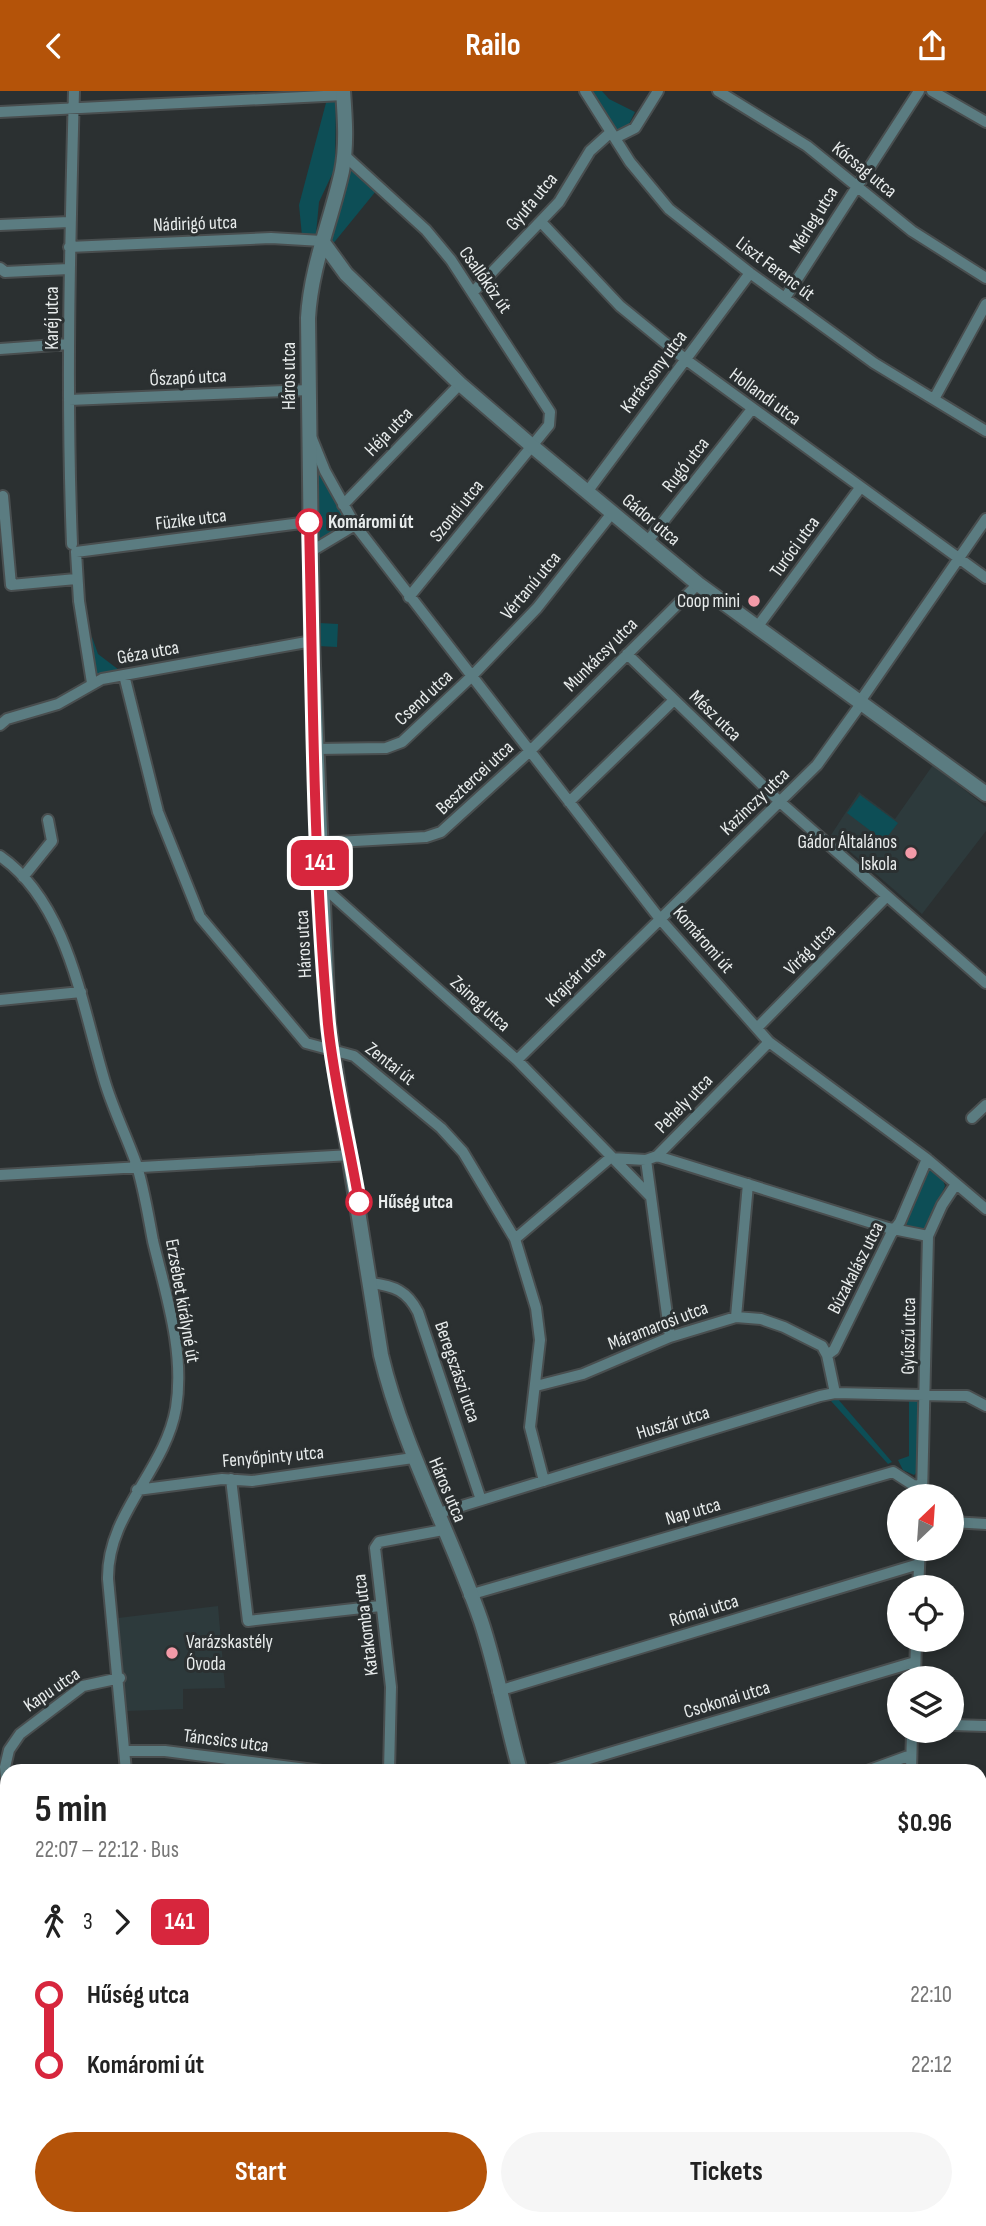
<!DOCTYPE html>
<meta charset="utf-8">
<style>
:root{--surface:#fff;--page:#f6f6f6;--text:#222;--muted:#767676;--accent:#b45309}
body{margin:0;font-family:"Sofia Sans Condensed",sans-serif;background:var(--page);color:var(--text);height:100vh;display:flex;flex-direction:column;font-size:26px;white-space:nowrap}
*{box-sizing:border-box;margin:0}
p{font-size:23px;color:var(--muted)}
.icon{flex:none;width:38px;height:38px;fill:none;stroke:currentColor;stroke-width:2;stroke-linecap:round;stroke-linejoin:round}
.map{position:relative;flex:1;overflow:hidden}
.sheet{position:absolute;left:0px;top:1673px;width:987px;height:462px;display:flex;flex-direction:column;background:var(--surface);border-radius:21px 21px 0 0;box-shadow:0 4px 10px #0003}
.sheet>*{flex:none}
.badge{padding:0 14px;border-radius:10px;font-size:24px;line-height:46px}
.needle{width:46px;rotate:25deg}
.controls{position:absolute;left:887px;top:1393px;display:grid;gap:14px}
.controls a{display:grid;place-items:center;width:77px;height:77px;border-radius:50%;background:var(--surface);box-shadow:0 4px 10px #0003;font-size:35px}
.map>.badge{position:absolute;translate:-50% -50%;box-shadow:0 0 0 4px #fff}
.legs{display:flex;align-items:center;gap:10px;height:77px;padding:0 35px;font-size:23px}
.legs p{margin-inline-start:auto}
.head{display:flex;align-items:center;justify-content:space-between;height:119px;padding:0 35px}
h1{font-size:38px;font-weight:700;line-height:52px}
.cta{display:flex;gap:14px;margin-top:auto;padding:14px 35px}
.cta a{flex:1;height:80px;border-radius:42px;background:var(--accent);color:#fff;font-size:28px;font-weight:700;line-height:80px;text-align:center}
.cta a+a{background:var(--page);color:var(--text)}
ul{padding:0 35px;list-style:none}
li{display:flex;align-items:center;gap:24px;height:70px;font-size:26px}
li i{display:grid;place-items:center;width:10px;height:100%;margin:0 9px;background:currentColor}
li i::after{content:'';width:18px;height:18px;margin:-9px;border:5px solid;border-radius:50%;background:var(--surface)}
li p{margin-inline-start:auto}
li:first-child i{background:linear-gradient(#0000 50%,currentColor 0)}
li:last-child i{background:linear-gradient(currentColor 50%,#0000 0)}
header{display:flex;justify-content:space-between;align-items:center;height:91px;padding:0 35px;background:var(--accent);color:#fff;font-size:32px;font-weight:700}
.map>svg:first-child{display:block}
</style>
<header><svg class="icon" aria-label="back" viewBox="0 0 24 24"><path d="M15 5l-7 7 7 7"/></svg>Railo<svg class="icon" aria-label="share" viewBox="0 0 24 24"><path d="M12 15V3M7 8l5-5 5 5M5 13v7h14v-7"/></svg></header>
<div class="map">
<svg width="986" height="2135" viewBox="0 0 986 2135">
<rect width="100%" height="100%" fill="#2b3031"/>
<path fill="#2d3a3c" d="M 933,674 L 986,716 L 986,740 L 922,823 L 831,744 L 859,701 L 895,728 Z
M 218,1515 L 225,1597 L 183,1598 L 183,1618 L 127,1620 L 118,1527 Z
M 778,2128 L 904,2128 L 903,2135 L 778,2135 Z"/>
<path fill="#0d4e56" d="M 591,0 L 602,0 L 609,8 L 635,21 L 626,39 L 615,39 Z
M 327,8 L 336,9 L 335,77 L 319,111 L 316,143 L 302,145 L 299,114 Z
M 354,79 L 376,100 L 332,154 L 330,150 L 348,80 Z
M 317,373 L 346,431 L 344,436 L 314,452 Z
M 319,532 L 338,533 L 337,556 L 318,555 Z
M 92,546 L 98,563 L 119,579 L 97,584 L 90,550 Z
M 860,704 L 898,732 L 884,750 L 847,722 Z
M 934,1079 L 942,1086 L 945,1095 L 928,1135 L 920,1140 L 909,1137 L 904,1129 L 926,1080 Z
M 837,1307 L 892,1371 L 888,1373 L 831,1310 Z
M 909,1308 L 920,1308 L 917,1381 L 914,1384 L 903,1379 L 898,1369 L 909,1365 Z"/>
<g fill="none" stroke-linecap="round" stroke-linejoin="round">
<g stroke="#494e4f" stroke-width="14">
<path id="minor" d="M 585,0 L 630,71 L 669,118 L 750,182 L 874,272 L 986,340
M 718,0 L 807,55 L 912,140 L 986,187
M 932,0 L 986,31
M 0,21 L 344,4
M 615,47 L 635,37 L 658,0
M 344,64 L 426,139 L 451,169 L 550,321 L 549,334 L 409,506
M 541,131 L 620,215 L 685,268 L 986,487
M 0,134 L 69,131
M 69,156 L 271,147 L 322,150
M 0,177 L 5,181 L 69,178
M 474,200 L 559,111 L 590,60 L 611,41
M 785,207 L 919,0
M 0,258 L 69,253
M 934,308 L 986,213
M 69,309 L 309,299
M 312,348 L 325,380 L 355,434 L 660,828 L 769,951 L 927,1068 L 986,1118
M 587,401 L 750,182
M 3,405 L 11,494 L 76,488
M 343,414 L 460,293
M 647,451 L 752,318
M 72,453 C 66,302 70,151 74,0
M 310,461 L 355,434
M 758,535 L 860,397
M 627,563 L 780,711 L 986,892
M 124,584 L 158,721 L 200,826 L 306,952 L 354,965 L 441,1037 L 463,1061 L 515,1148 L 536,1217 L 540,1249 L 530,1336 L 544,1390
M 92,592 L 79,510 L 76,461 L 309,431
M 861,609 L 986,428
M 0,634 L 7,628 L 58,613 L 102,588 L 312,550
M 316,658 L 386,657 L 402,651 L 471,586 L 537,517 L 612,422
M 569,711 L 674,609
M 319,752 L 426,746 L 441,741 L 530,660 L 698,493
M 0,765 C 68,812 82,915 104,988 C 112,1016 126,1044 136,1072 C 144,1097 148,1124 153,1150 C 166,1204 185,1261 176,1317 C 165,1380 107,1422 108,1488 L 126,1680
M 23,786 L 52,750 L 48,729
M 320,793 L 517,969 L 650,1105
M 0,909 L 81,901
M 757,937 L 887,805
M 517,969 L 817,674 L 863,610
M 972,1027 L 986,1014
M 657,1065 L 888,1137 L 928,1145
M 646,1069 L 670,1246
M 0,1084 L 351,1064
M 515,1148 L 610,1067 L 646,1069 L 657,1065 L 769,951
M 371,1192 C 395,1195 407,1200 418,1221 L 481,1409
M 736,1226 L 748,1093
M 536,1295 L 583,1283 L 670,1246 L 736,1226 L 761,1228 L 784,1236 L 822,1255 L 827,1264
M 835,1302 L 827,1264 L 834,1259 L 891,1143 L 900,1131 L 927,1068
M 231,1388 L 248,1530 L 380,1515
M 137,1399 L 222,1388 L 252,1390 L 413,1367
M 922,1405 L 928,1145 L 942,1114 L 956,1093
M 436,1423 L 820,1305 L 835,1302 L 967,1305 L 986,1315
M 952,1431 L 986,1433
M 918,1496 L 920,1458
M 469,1504 L 893,1381 L 913,1394 L 922,1395
M 915,1587 L 916,1549
M 498,1600 L 919,1473
M 952,1634 L 986,1635
M 124,1660 L 165,1660 L 322,1680
M 389,1680 L 391,1596 L 375,1457 L 379,1451 L 443,1439
M 549,1680 L 915,1571
M 867,1680 L 911,1664
M 911,1680 L 912,1640
M 7,1696 L 5,1676 L 9,1659 L 20,1643 L 83,1595 L 120,1587
M 980,1780 L 986,1780
M 0,1878 L 7,1902
M 980,1919 L 986,1919
M 0,1940 L 7,1938
M 980,2027 L 986,2027
M 529,2128 L 548,2135
M 311,2135 L 318,2128
M 488,2135 L 509,2128
M 582,2135 L 582,2128
M 771,2135 L 772,2128"/>
</g>
<g stroke="#494e4f" stroke-width="18">
<path id="tertiary" d="M 343,0 C 345,27 347,54 342,80 C 331,130 311,175 308,227 L 312,550 L 328,932 L 381,1264 C 403,1357 450,1440 481,1530 C 497,1578 506,1630 520,1680
M 322,150 L 346,183 L 460,293 L 532,355 L 698,493 L 986,703
M 0,1701 L 7,1699
M 167,2128 L 170,2135
M 656,2128 L 658,2135"/>
</g>
<use href="#minor" stroke="#5b7c81" stroke-width="10"/>
<use href="#tertiary" stroke="#5b7c81" stroke-width="14"/>
</g>
<g fill="none" stroke-linecap="round" stroke-linejoin="round">
<g stroke="#fff" stroke-width="16">
<path id="line-1" d="M 309,431 C 313,598 313,767 328,933 C 334,993 349,1051 359,1111"/>
</g>
<use href="#line-1" stroke="#d7263d" stroke-width="10"/>
</g>
<g fill="#fff" stroke="#d7263d" stroke-width="3.5">
<circle cx="309" cy="431" r="12"/>
<circle cx="359" cy="1111" r="12"/>
</g>
<g fill="#f39aa8" stroke="#2b3031" stroke-width="2.5">
<circle cx="754" cy="510" r="7"/>
<circle cx="911" cy="762" r="7"/>
<circle cx="172" cy="1562" r="7"/>
</g>
<g text-anchor="middle" dominant-baseline="central" stroke-width="6" stroke-linejoin="round" paint-order="stroke">
<g font-size="19" fill="#e8ecec" stroke="#2b3031">
<text transform="translate(864 79) rotate(39)">Kócsag utca</text>
<text transform="translate(532 111) rotate(-50)">Gyufa utca</text>
<text transform="translate(814 129) rotate(-58)">Mérleg utca</text>
<text transform="translate(195 133) rotate(-2)">Nádirigó utca</text>
<text transform="translate(775 178) rotate(37)">Liszt Ferenc út</text>
<text transform="translate(485 189) rotate(55)">Csallóköz út</text>
<text transform="translate(52 227) rotate(-90)">Karéj utca</text>
<text transform="translate(654 281) rotate(-53)">Karácsony utca</text>
<text transform="translate(289 285) rotate(-90)">Háros utca</text>
<text transform="translate(188 287) rotate(-3)">Őszapó utca</text>
<text transform="translate(765 306) rotate(36)">Hollandi utca</text>
<text transform="translate(389 341) rotate(-46)">Héja utca</text>
<text transform="translate(686 374) rotate(-52)">Rugó utca</text>
<text transform="translate(457 420) rotate(-51)">Szondi utca</text>
<text transform="translate(191 429) rotate(-7)">Füzike utca</text>
<text transform="translate(651 429) rotate(40)">Gádor utca</text>
<text transform="translate(795 456) rotate(-54)">Turóci utca</text>
<text transform="translate(531 495) rotate(-50)">Vértanú utca</text>
<text transform="translate(148 562) rotate(-10)">Géza utca</text>
<text transform="translate(601 564) rotate(-45)">Munkácsy utca</text>
<text transform="translate(424 607) rotate(-43)">Csend utca</text>
<text transform="translate(715 625) rotate(44)">Mész utca</text>
<text transform="translate(475 687) rotate(-43)">Besztercei utca</text>
<text transform="translate(755 711) rotate(-44)">Kazinczy utca</text>
<text transform="translate(703 849) rotate(49)">Komáromi út</text>
<text transform="translate(304 853) rotate(-93)">Háros utca</text>
<text transform="translate(810 859) rotate(-45)">Virág utca</text>
<text transform="translate(576 886) rotate(-45)">Krajcár utca</text>
<text transform="translate(480 913) rotate(42)">Zsineg utca</text>
<text transform="translate(390 973) rotate(38)">Zentai út</text>
<text transform="translate(684 1013) rotate(-46)">Pehely utca</text>
<text transform="translate(856 1177) rotate(-63)">Búzakalász utca</text>
<text transform="translate(182 1210) rotate(80)">Erzsébet királyné út</text>
<text transform="translate(658 1235) rotate(-21)">Máramarosi utca</text>
<text transform="translate(909 1245) rotate(-89)">Gyűszű utca</text>
<text transform="translate(457 1281) rotate(71)">Beregszászi utca</text>
<text transform="translate(673 1332) rotate(-17)">Huszár utca</text>
<text transform="translate(273 1366) rotate(-5)">Fenyőpinty utca</text>
<text transform="translate(447 1399) rotate(67)">Háros utca</text>
<text transform="translate(693 1421) rotate(-16)">Nap utca</text>
<text transform="translate(704 1520) rotate(-17)">Római utca</text>
<text transform="translate(366 1534) rotate(-97)">Katakomba utca</text>
<text transform="translate(52 1599) rotate(-34)">Kapu utca</text>
<text transform="translate(727 1609) rotate(-17)">Csokonai utca</text>
<text transform="translate(226 1650) rotate(7)">Táncsics utca</text>
</g>
<g font-size="19" font-weight="bold" fill="#e8ecec" stroke="#2b3031" text-anchor="start">
<text x="328" y="431">Komáromi út</text>
<text x="378" y="1111">Hűség utca</text>
</g>
<g font-size="19" fill="#e8ecec" stroke="#2b3031" text-anchor="end">
<text x="740" y="510">Coop mini</text>
<text x="897" y="751">Gádor Általános<tspan x="897" dy="22">Iskola</tspan></text>
<text x="186" y="1551" text-anchor="start">Varázskastély<tspan x="186" dy="22">Óvoda</tspan></text>
</g>
</g>
</svg>
<div class="controls">
<a><svg class="needle" viewBox="-14 -14 28 28"><path d="M0-13l5 13h-10z" fill="#e53935"/><path d="M0 13l5-13h-10z" fill="#767676"/></svg></a>
<a><svg class="icon" aria-label="locate" viewBox="0 0 24 24"><circle cx="12" cy="12" r="6"/><path d="M12 2v4M12 18v4M2 12h4M18 12h4"/></svg></a>
<a><svg class="icon" aria-label="layers" viewBox="0 0 24 24"><path d="M12 4l9 5-9 5-9-5zM3 14l9 5 9-5"/></svg></a>
</div>
<b class="badge" style="left:320px;top:772px;background:#d7263d;color:#fff">141</b>
<section class="sheet">
<div class="head"><div><h1>5 min</h1><p>22:07 – 22:12 · Bus</p></div><b>$0.96</b></div>
<div class="legs"><svg class="icon" aria-label="walk" viewBox="0 0 24 24"><circle cx="13" cy="4" r="2"/><path d="M13 8l-2 6 4 7M11 14l-3 7M7 12l3-4h3l4 4"/></svg>3<svg class="icon" aria-label="forward" viewBox="0 0 24 24"><path d="M9 5l7 7-7 7"/></svg><b class="badge" style="background:#d7263d;color:#fff">141</b></div>
<ul>
<li><i style="color:#d7263d"></i><b>Hűség utca</b><p>22:10</p></li>
<li><i style="color:#d7263d"></i><b>Komáromi út</b><p>22:12</p></li>
</ul>
<div class="cta"><a>Start</a><a>Tickets</a></div>
</section>
</div>
